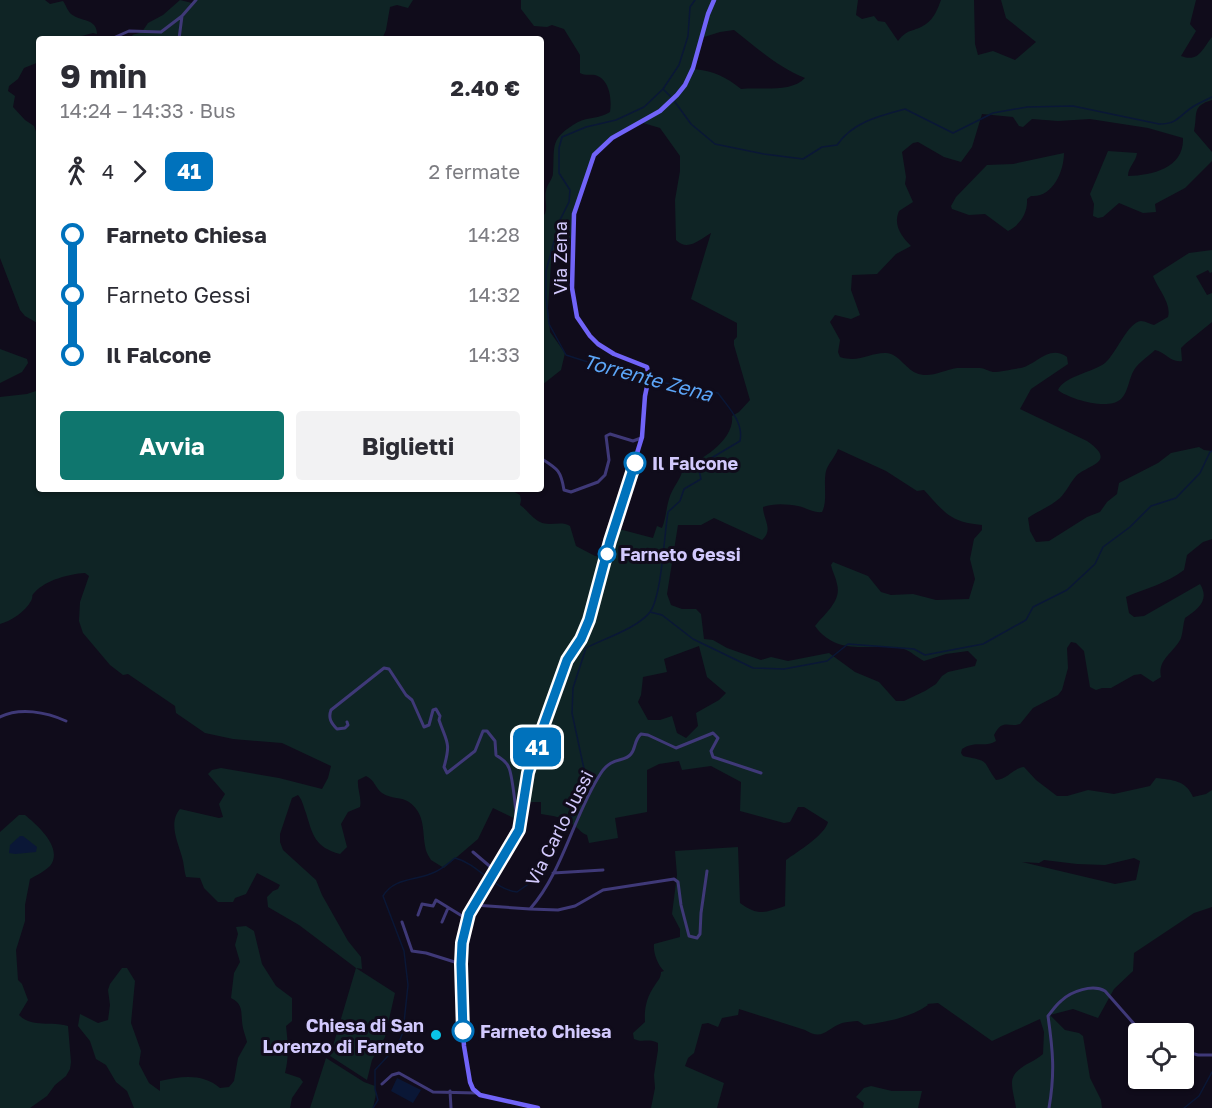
<!DOCTYPE html>
<html lang="it">
<meta charset="utf-8">
<style>
:root{--surface:#fff;--page:#f2f2f3;--text:#2b2b33;--muted:#7c7c81;--accent:#0f766e}
body{margin:0;font-family:"Golos Text",sans-serif;background:var(--page);color:var(--text);height:100vh;display:flex;flex-direction:column;font-size:22px;white-space:nowrap}
*{box-sizing:border-box;margin:0}
p{font-size:20px;color:var(--muted)}
.icon{flex:none;width:33px;height:33px;fill:none;stroke:currentColor;stroke-width:2;stroke-linecap:round;stroke-linejoin:round}
.map{position:relative;flex:1;overflow:hidden}
.drawer{position:absolute;left:36px;top:36px;width:508px;height:456px;display:flex;flex-direction:column;background:var(--surface);border-radius:6px;box-shadow:0 2px 4px #0004}
.drawer>*{flex:none}
.badge{padding:0 12px;border-radius:9px;font-size:21px;line-height:39px}
.controls{position:absolute;left:1128px;top:1023px;display:grid;gap:12px}
.controls a{display:grid;place-items:center;width:66px;height:66px;border-radius:6px;background:var(--surface);box-shadow:0 2px 4px #0004;font-size:30px}
.map>.badge{position:absolute;translate:-50% -50%;box-shadow:0 0 0 3px #fff}
.legs{display:flex;align-items:center;gap:9px;height:66px;padding:0 24px;font-size:20px}
.legs p{margin-inline-start:auto}
.overview{display:flex;align-items:center;justify-content:space-between;height:102px;padding:0 24px}
h1{font-size:33px;font-weight:700;line-height:45px}
.cta{display:flex;gap:12px;margin-top:auto;padding:12px 24px}
.cta a{flex:1;height:69px;border-radius:6px;background:var(--accent);color:#fff;font-size:24px;font-weight:700;line-height:69px;text-align:center}
.cta a+a{background:var(--page);color:var(--text)}
ul{padding:0 24px;list-style:none}
li{display:flex;align-items:center;gap:21px;height:60px;font-size:22px}
li i{display:grid;place-items:center;width:9px;height:100%;margin:0 8px;background:currentColor}
li i::after{content:'';width:15px;height:15px;margin:-8px;border:4px solid;border-radius:50%;background:var(--surface)}
li p{margin-inline-start:auto}
li:first-child i{background:linear-gradient(#0000 50%,currentColor 0)}
li:last-child i{background:linear-gradient(currentColor 50%,#0000 0)}
.map>svg:first-child{display:block}
</style>
<div class="map">
<svg width="1212" height="1108" viewBox="0 0 1212 1108">
<rect width="100%" height="100%" fill="#100c1b"/>
<path fill="#0f2425" fill-rule="evenodd" d="M 0,0 L 45,0 L 50,4 L 63,1 C 66,5 67,10 71,14 C 81,22 97,18 97,34 L 93,33 L 70,39 L 39,39 L 39,62 L 24,68 L 18,79 L 9,86 L 8,91 L 15,96 L 13,107 L 25,120 L 34,126 L 39,140 L 39,324 L 25,316 L 20,310 L 0,258 Z
M 180,0 L 192,3 L 194,0 L 413,0 L 408,8 L 397,5 L 390,7 L 386,30 L 382,39 L 135,39 L 132,35 L 142,32 L 148,23 L 163,15 Z
M 521,0 L 858,0 L 856,15 L 862,19 L 874,16 L 878,21 L 885,22 L 898,41 C 909,27 913,33 926,24 C 934,19 938,8 941,0 L 974,0 L 975,44 L 978,55 L 993,51 L 1015,60 L 1036,42 L 1006,18 L 1001,0 L 1196,0 L 1190,24 L 1196,31 L 1181,56 C 1199,63 1202,49 1212,37 L 1212,100 C 1191,106 1198,114 1194,131 L 1212,152 L 1212,161 L 1185,188 L 1155,204 L 1156,212 L 1143,213 L 1119,203 L 1103,217 L 1098,218 L 1093,216 L 1094,204 L 1090,194 L 1108,151 L 1137,153 C 1136,162 1128,167 1128,176 C 1153,175 1184,168 1183,138 L 1148,128 L 1090,119 L 1058,121 L 1032,119 L 1023,127 L 1019,126 L 1013,117 L 982,114 L 972,147 L 961,162 L 944,157 L 918,142 L 913,143 L 902,152 L 906,177 L 905,184 L 913,202 L 899,211 C 893,225 901,236 911,246 L 896,254 L 877,274 L 852,275 L 851,290 L 860,315 L 851,319 L 835,315 L 830,322 L 840,340 L 838,352 L 840,357 C 859,363 869,353 885,353 C 897,352 905,368 916,373 C 930,379 943,370 957,368 C 958,368 978,368 980,368 C 984,368 988,371 993,372 C 1001,372 1012,369 1021,368 C 1036,365 1049,344 1067,357 L 1068,364 L 1031,389 L 1020,409 L 1087,441 C 1117,462 1090,464 1077,475 C 1071,481 1067,491 1060,498 C 1051,506 1038,511 1028,518 L 1030,531 L 1036,542 L 1049,541 L 1087,517 L 1100,512 L 1107,502 L 1117,494 L 1119,483 L 1158,463 L 1171,453 L 1199,447 L 1204,450 L 1212,451 L 1212,539 L 1203,542 L 1187,555 L 1184,570 C 1166,584 1146,588 1126,597 L 1129,613 L 1134,617 L 1144,616 L 1200,584 C 1210,600 1198,609 1185,618 C 1183,624 1183,632 1181,638 C 1175,652 1157,659 1161,677 L 1153,682 L 1141,674 L 1134,675 L 1111,688 L 1102,688 L 1096,690 L 1090,687 L 1084,651 L 1076,643 L 1071,642 L 1067,648 L 1068,668 L 1062,690 L 1058,695 L 1033,708 L 1020,724 C 1008,728 1003,718 994,735 L 996,741 C 986,748 976,740 962,749 L 961,753 L 963,756 C 991,762 981,759 996,780 C 1008,779 1013,768 1024,767 L 1036,780 L 1057,796 L 1067,796 L 1088,790 L 1114,794 L 1150,786 L 1156,778 C 1172,780 1186,780 1193,797 L 1206,794 L 1212,790 L 1212,787 L 1212,907 L 1194,913 L 1134,953 L 1133,971 L 1114,989 L 1098,1018 L 1073,1009 L 1050,1015 L 1065,1030 L 1079,1033 L 1083,1036 L 1090,1078 L 1101,1100 L 1102,1108 L 1016,1108 C 1015,1100 1012,1091 1012,1083 C 1012,1067 1034,1063 1043,1054 L 1044,1032 L 1040,1019 L 992,1041 L 938,1003 L 927,1004 L 928,1005 C 909,1018 886,1022 864,1025 L 858,1021 C 853,1021 847,1022 842,1023 C 826,1029 823,1041 805,1030 L 739,1009 L 738,1015 L 722,1018 L 718,1027 L 708,1023 L 702,1024 L 694,1053 L 688,1058 L 685,1066 L 724,1083 L 717,1108 L 651,1108 L 655,1088 L 654,1075 L 658,1050 L 658,1043 C 649,1038 642,1043 634,1039 L 633,1033 L 645,1022 C 644,1008 647,996 655,985 C 658,980 661,978 661,972 L 664,971 C 658,965 653,953 654,944 L 680,937 L 680,929 L 672,914 L 677,875 L 675,851 L 738,847 L 740,903 C 759,917 766,912 785,906 L 786,860 C 797,852 825,835 828,822 L 804,807 L 798,807 L 790,822 L 784,823 L 740,811 L 741,782 L 711,766 L 682,770 L 679,761 L 659,764 L 647,770 L 647,812 L 615,818 L 618,838 L 589,843 L 587,835 C 581,833 580,830 575,826 C 565,817 553,816 541,814 L 541,802 L 524,802 L 520,821 L 493,808 L 478,839 L 444,868 L 431,860 L 428,855 C 420,839 429,816 409,802 C 402,797 391,799 382,793 C 375,788 375,780 366,776 L 358,780 C 357,789 362,798 360,807 L 348,812 L 341,824 L 347,847 L 340,854 C 315,847 313,836 306,813 C 303,806 303,801 298,795 L 292,798 L 280,834 L 280,842 L 283,850 L 316,880 L 322,895 L 348,941 L 361,957 L 362,969 L 356,968 L 395,993 L 385,1037 L 372,1060 L 367,1080 L 330,1056 L 356,968 L 299,925 L 268,907 L 267,897 L 273,891 L 278,889 L 280,885 L 257,873 L 246,894 L 235,898 L 233,902 L 218,902 L 204,888 L 200,878 L 186,877 C 184,871 184,863 182,857 C 178,842 168,823 180,809 L 219,818 L 223,817 L 219,804 L 225,794 L 208,774 L 212,770 L 221,768 L 279,778 L 322,789 L 328,778 L 331,766 L 282,743 L 233,739 L 205,733 L 176,713 L 175,706 L 128,674 L 123,675 L 110,665 L 83,633 L 79,621 L 80,602 L 89,576 L 85,573 C 69,574 46,580 35,592 C 30,597 34,595 31,601 C 25,612 11,621 0,624 L 0,397 L 27,394 L 39,390 L 39,489 L 509,489 L 520,495 L 521,500 L 520,505 C 527,510 532,518 540,522 C 550,527 561,520 570,526 L 576,546 L 595,556 L 605,557 L 615,528 L 653,538 L 657,526 L 662,528 C 666,518 666,509 669,499 C 672,487 682,479 683,467 C 702,461 735,439 732,416 L 739,412 L 750,400 L 734,345 L 734,340 L 737,337 L 737,323 L 691,299 L 711,233 C 700,239 688,252 676,240 L 675,200 L 680,171 L 680,156 L 660,128 L 643,123 L 615,137 L 594,154 L 573,220 L 570,244 C 561,249 555,254 551,264 L 548,308 L 550,332 L 565,353 L 561,370 L 542,385 L 542,216 L 545,214 C 548,205 544,199 546,191 C 547,184 553,179 553,173 C 555,145 549,139 578,122 C 588,117 599,119 610,112 C 612,100 610,79 595,75 C 589,74 586,76 580,73 L 580,55 L 564,29 L 552,25 L 547,27 L 534,26 L 521,9 ZM 734,30 C 757,48 778,67 805,78 C 791,93 761,87 741,89 C 726,77 714,71 694,69 L 701,38 L 720,32 ZM 838,449 L 886,471 L 917,491 L 924,490 C 945,513 950,522 982,525 L 982,530 L 974,539 L 970,559 L 975,579 L 969,599 L 936,600 L 913,594 L 891,595 L 881,592 L 868,576 L 833,562 L 831,565 C 832,571 836,577 837,584 C 842,601 824,614 815,626 C 838,658 871,642 904,649 C 912,652 916,657 924,661 L 946,654 L 968,651 L 977,660 L 975,666 L 948,672 L 942,676 L 936,684 L 925,691 L 904,701 L 896,701 L 879,682 L 855,672 L 829,653 L 788,661 L 771,657 L 761,660 L 727,648 L 713,640 L 704,639 L 701,614 L 696,609 L 682,609 L 671,605 L 667,594 L 678,525 L 701,525 L 714,518 L 762,540 C 774,530 763,519 763,507 C 774,503 787,504 798,506 C 807,508 813,513 822,512 C 828,501 823,484 826,471 C 828,464 835,457 838,449 ZM 699,646 L 707,677 L 726,693 L 719,700 L 696,713 L 698,726 L 686,738 L 677,733 L 672,716 L 660,720 L 648,720 L 638,702 L 641,695 L 643,677 L 667,672 L 664,659 ZM 1134,858 L 1140,861 L 1136,880 L 1115,884 L 1022,862 L 1039,863 L 1044,860 L 1077,864 L 1105,865 Z
M 1064,153 C 1064,172 1052,198 1031,196 L 1027,199 C 1028,213 1020,225 1008,231 L 985,214 L 969,215 L 952,209 L 951,206 L 956,197 L 987,165 L 1013,164 Z
M 1212,250 L 1212,272 L 1210,273 L 1208,270 L 1196,276 L 1207,295 L 1212,293 L 1212,322 L 1185,344 L 1181,348 L 1182,361 C 1171,363 1165,352 1155,350 C 1149,356 1139,362 1134,370 C 1129,378 1128,393 1121,399 C 1108,411 1069,399 1058,390 C 1063,377 1093,372 1105,363 C 1116,354 1128,322 1141,321 C 1145,321 1150,324 1154,325 L 1168,317 C 1172,303 1157,288 1153,276 L 1189,253 Z
M 0,349 L 27,359 L 28,363 L 22,372 L 0,383 Z
M 19,815 L 25,815 C 37,825 64,848 50,866 C 45,871 37,875 30,879 L 25,905 L 25,921 L 16,950 L 18,980 L 22,984 L 28,1000 L 19,1015 C 31,1028 52,1021 68,1026 L 71,1062 L 70,1069 L 66,1076 L 55,1085 L 47,1096 L 30,1108 L 0,1108 L 0,832 Z
M 246,926 L 254,931 L 262,964 L 276,986 L 292,998 L 292,1021 L 286,1026 C 288,1043 289,1057 285,1073 L 300,1078 L 303,1082 L 292,1098 L 290,1108 L 134,1108 L 127,1091 L 116,1082 L 106,1065 L 96,1059 L 90,1041 L 78,1026 L 80,1014 L 98,1023 L 108,1020 L 110,1005 L 108,990 L 110,984 L 122,968 L 127,968 L 135,981 L 131,1023 L 141,1051 L 139,1064 L 149,1083 L 160,1091 L 160,1081 C 181,1076 203,1073 220,1088 L 229,1087 L 234,1081 L 238,1058 L 247,1042 C 246,1037 244,1033 243,1028 C 240,1014 245,1005 231,998 L 234,973 L 240,962 L 235,945 L 238,934 L 236,927 Z
M 326,1058 L 364,1082 L 375,1086 L 376,1094 L 373,1108 L 310,1108 Z
M 871,1086 L 892,1091 L 922,1091 L 918,1108 L 863,1108 L 864,1103 L 856,1097 L 864,1088 Z"/>
<path fill="#0a1736" d="M 20,836 L 23,836 L 37,847 L 36,852 L 15,854 L 9,853 L 10,845 Z
M 397,1078 L 421,1090 L 413,1103 L 391,1091 Z"/>
<g fill="none" stroke-linecap="round" stroke-linejoin="round">
<path stroke="#0a1736" stroke-width="1.5" d="M 664,90 L 671,97
M 675,102 L 691,124 L 715,144 L 764,154 L 803,159 L 822,147 L 837,145 C 853,122 879,116 905,109 L 953,133 L 993,113 L 1027,107 L 1073,106 L 1159,124 C 1179,124 1179,115 1194,106 C 1199,103 1206,100 1212,97
M 650,612 L 662,615 L 693,639 L 753,668 L 784,669 L 827,661 L 848,644 L 914,649 L 925,655 L 983,644 L 1026,620 L 1033,607 L 1067,590 L 1095,564 L 1103,547 L 1130,527 L 1151,506 L 1176,498 L 1200,473 L 1210,452 L 1212,451
M 373,1108 L 378,1100 L 375,1089 L 375,1070 L 398,1045 L 403,1032 L 408,985 L 404,951 L 383,896 C 394,877 417,881 435,872 C 442,869 449,863 455,858 C 479,864 492,889 517,892 L 537,878 L 563,828 L 577,811 L 585,789 L 584,769 L 572,713 L 573,688 L 586,648 C 603,639 638,628 650,612 C 662,595 664,535 668,512 L 680,501 L 684,489 L 701,479 L 698,466 L 740,441 C 744,422 728,407 718,393 C 667,385 615,372 566,355 L 549,324 L 546,297 L 546,271 L 560,220 L 569,202 L 570,190 L 559,173 L 559,148 L 562,137 L 586,127 L 616,120 L 644,107 L 663,89 L 679,65 L 688,36 L 690,7 L 695,0
M 1184,1108 L 1199,1096 L 1212,1072"/>
<path stroke="#3f3978" stroke-width="3" d="M 111,39 L 129,31 L 161,32 L 182,16
M 179,39 L 182,16 L 196,0
M 542,459 C 558,469 561,471 564,490 L 571,492 L 598,482 L 605,475 L 609,460 L 606,436 L 610,434 L 633,441 L 641,438
M 0,717 C 20,707 46,712 66,721
M 347,722 L 348,725 L 345,728 L 337,729 C 331,723 328,718 331,710 L 384,668 L 389,669 L 406,695 L 412,700 L 424,727 L 429,725 L 433,710 L 436,709 L 440,716 L 439,720 C 447,743 451,742 444,767 L 447,773 L 475,751 L 483,731 L 487,731 L 495,741 L 496,755 C 501,759 507,761 509,768 C 512,775 517,814 516,821 C 514,831 506,838 508,848
M 473,852 L 493,869
M 553,873 L 603,870
M 474,905 L 530,909 C 563,872 574,814 601,773 C 612,756 624,763 631,754 C 636,748 634,740 641,734 L 648,735 L 676,748 L 713,733 L 718,738 L 711,751 L 713,757 L 761,773
M 530,909 L 558,910 L 575,906 L 603,890 L 674,879 L 678,882 L 681,905 L 689,936 L 697,938 L 700,934 L 701,913 L 707,871
M 418,915 L 422,904 L 433,906 L 436,900 L 467,919
M 402,922 L 412,951 L 426,953 L 461,964
M 442,922 L 448,908
M 1184,1051 L 1198,1055 L 1212,1055
M 382,1084 L 392,1075 L 399,1073 L 433,1092 L 477,1093
M 450,1091 L 451,1108
M 1049,1108 C 1055,1073 1053,1051 1048,1016 C 1052,1011 1056,1005 1061,1001 C 1071,991 1093,984 1105,991 L 1135,1025 L 1146,1034"/>
<path stroke="#7164f8" stroke-width="4.5" d="M 538,1108 L 480,1095 L 473,1089 L 470,1082 L 464,1046 L 460,988 L 462,943 L 465,925 L 477,898 L 513,842 L 519,829 L 528,773 L 538,741 L 567,660 L 581,639 L 589,620 L 610,541 L 642,437 L 645,396 L 649,377 L 647,367 L 614,354 L 598,344 L 590,336 L 577,317 L 572,288 L 574,214 L 594,155 L 612,138 L 660,111 L 677,95 L 685,85 L 693,68 L 708,14 L 714,0"/>
</g>
<g fill="none" stroke-linecap="round" stroke-linejoin="round">
<g stroke="#fff" stroke-width="14">
<path id="line-1" d="M 463,1031 L 461,964 L 462,943 L 469,914 L 519,830 L 528,773 L 538,741 L 567,660 L 581,639 L 589,620 L 610,541 L 635,463"/>
</g>
<use href="#line-1" stroke="#0072bc" stroke-width="9"/>
</g>
<g fill="#fff" stroke="#0072bc" stroke-width="3">
<circle cx="635" cy="463" r="10"/>
<circle cx="607" cy="554" r="8"/>
<circle cx="463" cy="1031" r="10"/>
</g>
<circle fill="#0ac3e7" stroke="#100c1b" stroke-width="2" cx="436" cy="1035" r="6"/>
<g text-anchor="middle" dominant-baseline="central" stroke-width="6" stroke-linejoin="round" paint-order="stroke">
<g font-size="18" fill="#d2c9fd" stroke="#100c1b">
<text transform="translate(560 258) rotate(-90)">Via Zena</text>
<text transform="translate(559 828) rotate(-63)">Via Carlo Jussi</text>
</g>
<g font-size="18" font-weight="bold" fill="#d2c9fd" stroke="#100c1b" text-anchor="start">
<text x="652" y="463">Il Falcone</text>
<text x="620" y="554">Farneto Gessi</text>
<text x="480" y="1031">Farneto Chiesa</text>
</g>
<g font-size="18" font-weight="bold" fill="#d2c9fd" stroke="#100c1b" text-anchor="end">
<text x="424" y="1025">Chiesa di San<tspan x="424" dy="21">Lorenzo di Farneto</tspan></text>
</g>
<g font-size="20" font-style="italic" fill="#5ca6f8" stroke="#100c1b">
<text transform="translate(648 377) rotate(15)">Torrente Zena</text>
</g>
</g>
</svg>
<div class="controls">
<a><svg class="icon" aria-label="locate" viewBox="0 0 24 24"><circle cx="12" cy="12" r="6"/><path d="M12 2v4M12 18v4M2 12h4M18 12h4"/></svg></a>
</div>
<b class="badge" style="left:537px;top:747px;background:#0072bc;color:#fff">41</b>
<section class="drawer">
<div class="overview"><div><h1>9 min</h1><p>14:24 – 14:33 · Bus</p></div><b>2.40 €</b></div>
<div class="legs"><svg class="icon" aria-label="walk" viewBox="0 0 24 24"><circle cx="13" cy="4" r="2"/><path d="M13 8l-2 6 4 7M11 14l-3 7M7 12l3-4h3l4 4"/></svg>4<svg class="icon" aria-label="forward" viewBox="0 0 24 24"><path d="M9 5l7 7-7 7"/></svg><b class="badge" style="background:#0072bc;color:#fff">41</b><p>2 fermate</p></div>
<ul>
<li><i style="color:#0072bc"></i><b>Farneto Chiesa</b><p>14:28</p></li>
<li><i style="color:#0072bc"></i><span>Farneto Gessi</span><p>14:32</p></li>
<li><i style="color:#0072bc"></i><b>Il Falcone</b><p>14:33</p></li>
</ul>
<div class="cta"><a>Avvia</a><a>Biglietti</a></div>
</section>
</div>
